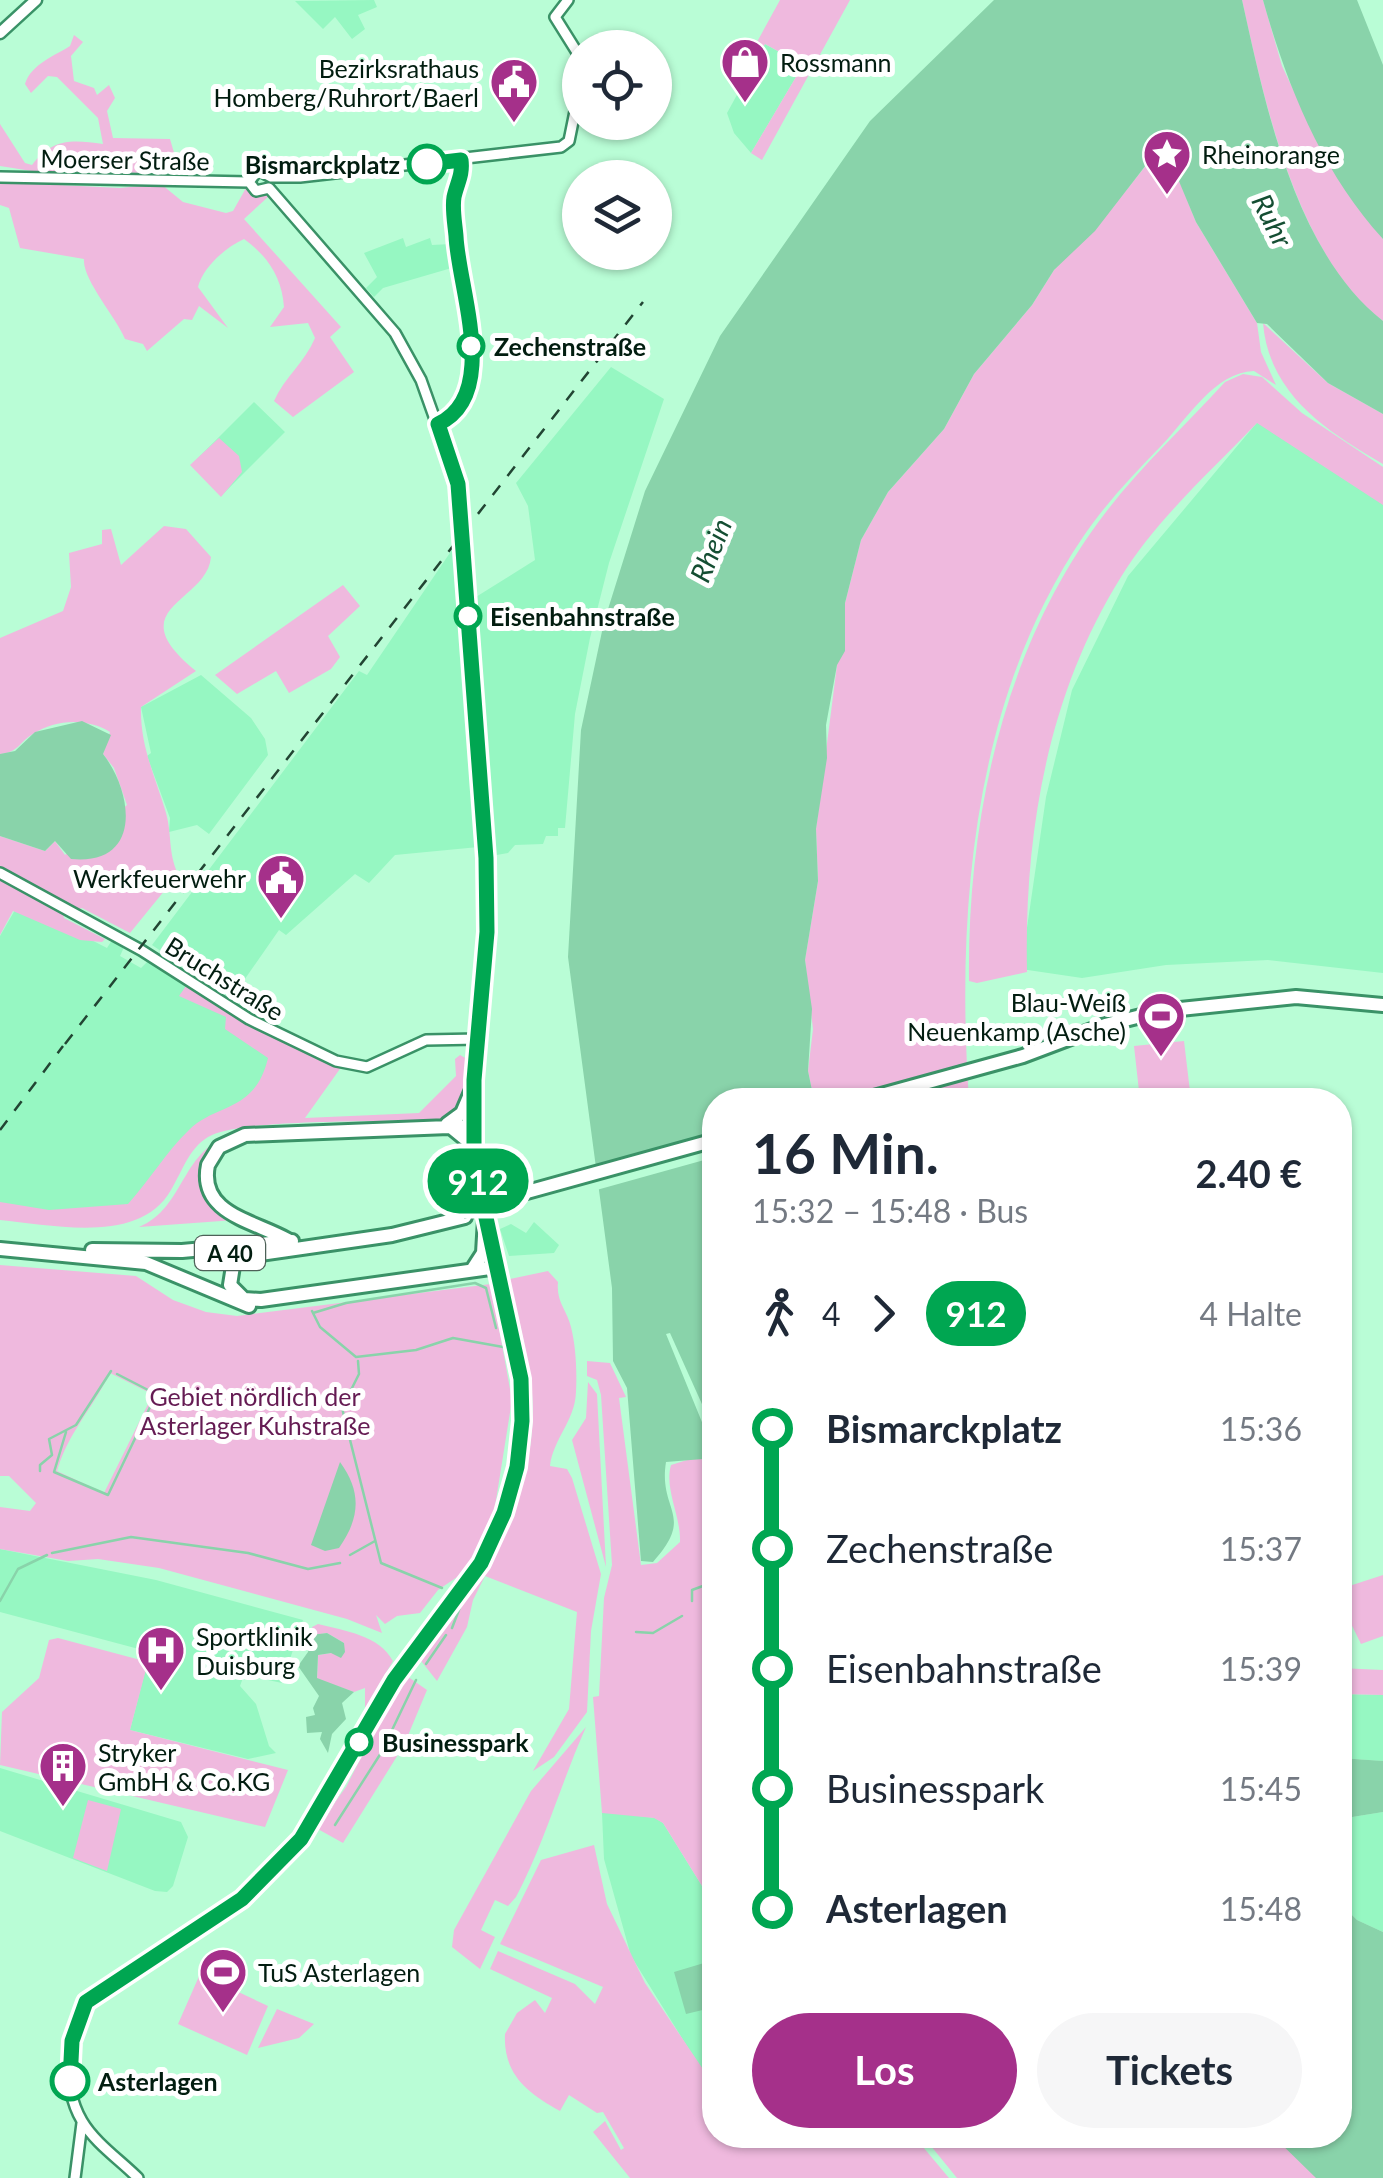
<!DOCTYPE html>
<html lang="de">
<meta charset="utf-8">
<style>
:root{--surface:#fff;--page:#f6f6f7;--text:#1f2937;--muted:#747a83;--accent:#a5308a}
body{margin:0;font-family:Lato,sans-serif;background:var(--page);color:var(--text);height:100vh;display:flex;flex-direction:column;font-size:38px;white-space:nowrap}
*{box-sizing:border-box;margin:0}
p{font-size:32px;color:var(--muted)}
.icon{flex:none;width:55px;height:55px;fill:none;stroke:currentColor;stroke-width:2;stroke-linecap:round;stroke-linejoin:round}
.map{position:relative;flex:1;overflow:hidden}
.drawer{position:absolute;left:702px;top:1088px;width:650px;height:1060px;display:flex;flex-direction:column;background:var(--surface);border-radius:40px;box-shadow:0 2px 8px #0004}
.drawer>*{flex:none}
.badge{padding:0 20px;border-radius:32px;font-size:35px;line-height:65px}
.buttons{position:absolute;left:562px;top:30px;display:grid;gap:20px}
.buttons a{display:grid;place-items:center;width:110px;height:110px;border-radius:50%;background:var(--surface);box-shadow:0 2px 8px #0004;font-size:50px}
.map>.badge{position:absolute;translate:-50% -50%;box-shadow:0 0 0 5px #fff}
.legs{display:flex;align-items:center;gap:15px;height:110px;padding:0 50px;font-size:32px}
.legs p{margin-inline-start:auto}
.headline{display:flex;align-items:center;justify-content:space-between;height:170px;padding:0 50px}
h1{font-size:55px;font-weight:700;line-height:75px}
.button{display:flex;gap:20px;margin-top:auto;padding:20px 50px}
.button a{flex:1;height:115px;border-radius:60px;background:var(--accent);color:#fff;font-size:40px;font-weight:700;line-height:115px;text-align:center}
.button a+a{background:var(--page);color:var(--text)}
ul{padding:0 50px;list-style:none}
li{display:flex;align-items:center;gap:35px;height:120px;font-size:38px}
li i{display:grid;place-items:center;width:15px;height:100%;margin:0 12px;background:currentColor}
li i::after{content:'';width:25px;height:25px;margin:-12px;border:8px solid;border-radius:50%;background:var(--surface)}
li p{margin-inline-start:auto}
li:first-child i{background:linear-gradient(#0000 50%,currentColor 0)}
li:last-child i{background:linear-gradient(currentColor 50%,#0000 0)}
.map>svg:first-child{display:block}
</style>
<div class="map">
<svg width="1383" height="2178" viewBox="0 0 1383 2178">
<rect width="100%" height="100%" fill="#b9fdd6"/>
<path fill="#96f7c2" d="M 374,0 L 377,7 L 358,15 L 365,29 L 352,39 L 335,17 L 323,29 L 295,1 Z
M 765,44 L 803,65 L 751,153 L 734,133 L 727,113 Z
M 403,238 L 406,247 L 430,238 L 432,245 L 451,244 L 455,267 L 383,288 L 374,297 L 366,288 L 377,277 L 364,253 Z
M 611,367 L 664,399 L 609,563 L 590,638 L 575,714 L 565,828 L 558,828 L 558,836 L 546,836 L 543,844 L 515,845 L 508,853 L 491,856 L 489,846 L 395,855 L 369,883 L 355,874 L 286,935 L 279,930 L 231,999 L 152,945 L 359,671 L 367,675 L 458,541 L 463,605 L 535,560 L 528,506 L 516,483 Z
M 254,402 L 285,432 L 222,495 L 191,465 Z
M 1265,413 L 1383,486 L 1383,973 L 1268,960 L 1166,965 L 1082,978 L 1021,969 L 1046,797 L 1072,690 L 1128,576 Z
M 201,675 L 251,718 L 265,739 L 268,755 L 209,834 L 197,825 L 169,832 L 170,818 L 147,756 L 151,753 L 141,707 Z
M 19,903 L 107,948 L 112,940 L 124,947 L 120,956 L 141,968 L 150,959 L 295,1050 L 242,1120 L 208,1130 L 137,1209 L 0,1213 L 0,936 Z
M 534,1222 L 559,1245 L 554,1253 L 509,1256 L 500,1229 L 511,1224 L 526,1233 Z
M 0,1549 L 156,1580 L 303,1620 L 282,1683 L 244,1675 L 240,1686 L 256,1704 L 269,1746 L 276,1753 L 248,1759 L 130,1730 L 150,1652 L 0,1612 Z
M 1340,1694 L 1383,1695 L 1383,1761 L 1340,1758 Z
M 0,1768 L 181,1822 L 188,1837 L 173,1886 L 167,1892 L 155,1891 L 0,1831 Z
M 610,1812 L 655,1818 L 663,1823 L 715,1907 L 713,2088 L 631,1956 L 604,1859 L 602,1813 Z
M 1383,1812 L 1383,1932 L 1357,1920 L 1340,1903 L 1340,1819 Z"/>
<path fill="#efb9de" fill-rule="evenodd" d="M 780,0 L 850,0 L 762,160 L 751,153 L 803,65 L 765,44 L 748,74 L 741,71 Z
M 1242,0 L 1263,0 L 1282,66 L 1328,163 L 1383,239 L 1383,321 C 1297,257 1264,100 1242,0 Z
M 74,35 L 83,42 L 71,56 L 74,81 L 94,88 L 97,95 L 109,85 L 115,98 L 107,111 L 113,138 L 170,139 L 177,163 L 164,173 L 38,172 L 0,166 L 0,124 L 25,163 L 32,165 C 53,137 74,140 103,144 L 98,118 L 57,77 L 48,76 L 31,93 L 25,84 C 31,64 56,55 70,46 Z
M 1164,143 L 1196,222 L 1257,323 L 1261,352 L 1276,385 L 1254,371 C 1215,372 1187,419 1162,445 C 1134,474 1106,503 1083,537 C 973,699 956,910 969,1100 L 814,1100 L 808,1071 L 813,1029 L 805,960 L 818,881 L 816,829 L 845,603 L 861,540 L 888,492 L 944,429 L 974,374 L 1032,305 L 1054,270 L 1108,213 Z
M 0,182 L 120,188 L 161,184 L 183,202 L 226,213 L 233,211 L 246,188 L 269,196 L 244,219 L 341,327 L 330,337 L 354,372 L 293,417 L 274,401 C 284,378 305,362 315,338 L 308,323 L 270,327 L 284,307 C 282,278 268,256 244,239 C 226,247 203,267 198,287 L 228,328 L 199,306 L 192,320 L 184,319 L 147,351 L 143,344 L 125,339 C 116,317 82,279 84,259 L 20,248 L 9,208 L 0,205 Z
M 1263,323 L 1328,383 L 1383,414 L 1383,464 C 1326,431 1269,394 1263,323 Z
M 1243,374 L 1262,377 L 1302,413 L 1383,467 L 1383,505 L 1257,423 C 1211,471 1156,520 1121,577 C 1047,695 1024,836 1027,972 L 977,983 L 969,981 C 967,817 1005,643 1106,512 C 1141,466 1186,425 1225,382 Z
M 219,438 L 239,456 L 242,472 L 221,497 L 190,465 Z
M 164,526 L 186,529 L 211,557 C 207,603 117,607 196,671 L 141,707 C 140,747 155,775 166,813 C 172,834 168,853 178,874 L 130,933 L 82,908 L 63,914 L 64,918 L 105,939 L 102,942 L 80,940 L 13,911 L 0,935 L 0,836 L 45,851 L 55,841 L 65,855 L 127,805 L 114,768 L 103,754 L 110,732 C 87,718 56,719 33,734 C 19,742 18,753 0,754 L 0,638 L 63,611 L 71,587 L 69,553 L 102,544 L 102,530 L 111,529 L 121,565 Z
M 343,585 L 360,606 L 328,636 L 340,657 L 331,669 L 289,693 L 276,671 L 237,694 L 215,675 Z
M 186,986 L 250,1024 L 342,1066 L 305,1118 L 419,1113 L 456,1076 L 455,1059 L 460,1055 L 467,1059 L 463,1101 L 450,1120 C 402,1122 247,1118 212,1135 C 190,1145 183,1170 171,1190 C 140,1245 53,1225 0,1220 L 0,1202 L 49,1210 L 128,1204 C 149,1181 166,1152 189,1130 C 216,1103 255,1113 268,1058 L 225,1029 L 226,1017 L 179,996 Z
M 1184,1041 L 1191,1100 L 1140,1100 L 1134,1046 Z
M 235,1135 L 203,1178 L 235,1220 L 139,1227 C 186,1208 181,1146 235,1135 Z
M 0,1265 L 136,1276 L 173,1300 L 206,1312 L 237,1316 L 491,1284 L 512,1400 L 493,1519 L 469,1569 L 438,1590 L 420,1613 L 397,1616 L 385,1624 L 376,1615 L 382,1633 L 347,1619 L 159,1568 L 98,1559 L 68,1561 L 0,1549 L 0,1507 L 30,1511 L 36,1503 L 9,1476 L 0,1476 ZM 110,1373 L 148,1392 L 151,1398 L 104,1493 L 57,1471 C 68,1433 91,1411 110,1373 Z
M 548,1271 L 558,1282 C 556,1302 567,1310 571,1327 C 576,1347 577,1371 576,1392 C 575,1421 553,1439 550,1466 L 567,1469 L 572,1478 L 601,1574 L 591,1631 L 587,1712 L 554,1757 L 533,1771 L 569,1709 L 577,1612 L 485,1576 L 473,1600 L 467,1627 L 437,1681 L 418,1657 C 480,1584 540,1495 532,1393 C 529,1355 517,1316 510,1279 Z
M 587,1361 L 610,1363 L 626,1397 L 619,1398 L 641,1565 L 657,1563 L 680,1542 C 681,1516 664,1489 671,1465 L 700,1456 L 715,1481 L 715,1907 L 663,1823 L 654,1818 L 602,1813 L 593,1697 L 599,1696 L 604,1598 L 612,1565 L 601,1395 L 597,1380 L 587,1376 Z
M 588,1382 L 597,1394 L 606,1567 L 572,1440 L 586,1418 Z
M 1383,1575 L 1383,1636 L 1361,1644 L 1340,1601 L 1340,1589 Z
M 318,1624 C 345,1631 379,1635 393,1661 L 365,1708 L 365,1688 L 354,1692 L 317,1679 L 318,1655 L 331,1653 L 344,1643 L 327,1633 L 315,1635 L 312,1627 Z
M 58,1638 L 148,1662 L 130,1730 L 288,1770 L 265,1827 L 0,1765 L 2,1712 L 39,1678 L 49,1640 Z
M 1340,1668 L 1383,1670 L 1383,1695 L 1340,1694 Z
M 404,1674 L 427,1690 L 404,1745 L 343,1843 L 316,1828 L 346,1787 Z
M 586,1727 C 561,1783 545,1842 516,1897 L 508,1906 L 495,1900 L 481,1930 L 495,1937 L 480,1969 L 452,1947 L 454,1930 L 531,1791 Z
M 88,1800 L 121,1809 L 107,1871 L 73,1858 Z
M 594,1845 L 607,1904 L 645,1983 L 715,2087 L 715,2135 L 913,2135 L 949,2178 L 630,2178 L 593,2132 L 605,2121 L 621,2150 L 624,2148 L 603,2112 L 597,2113 L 569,2095 L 560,2111 C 527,2093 503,2074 505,2034 L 517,2013 L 535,2000 L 545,2013 L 552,1998 L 490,1969 L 498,1951 L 575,1984 L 595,2004 L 603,1987 L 500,1944 L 541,1860 Z
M 200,1974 L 268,2006 L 247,2055 L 178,2024 Z
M 277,2009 L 314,2024 L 299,2038 L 258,2048 Z
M 922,2135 L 1282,2135 L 1323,2178 L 957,2178 Z"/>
<path fill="#89d3aa" d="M 994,0 L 1242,0 C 1265,104 1295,252 1383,321 L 1383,414 L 1328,383 L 1267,324 L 1257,323 L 1196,222 L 1163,143 L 1095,231 L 1054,270 L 1032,305 L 974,374 L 944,429 L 888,492 L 861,540 L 845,603 L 845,651 L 837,665 L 826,725 L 827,758 L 816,829 L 818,881 L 805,960 L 812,1009 L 808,1071 L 814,1100 L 715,1100 L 715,1433 L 670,1333 L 666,1334 L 715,1454 L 715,1479 L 703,1459 L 666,1462 C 658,1512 696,1514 653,1562 L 641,1561 L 627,1388 L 613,1361 L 612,1288 L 568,957 L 581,730 L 604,622 L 645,491 L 720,336 L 870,121 Z
M 1263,0 L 1357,0 L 1383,65 L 1383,239 C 1322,172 1287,86 1263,0 Z
M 82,721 L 111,735 L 103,754 C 134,794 142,866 71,859 L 55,841 L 45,851 L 0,836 L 0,754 L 15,751 L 35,732 Z
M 340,1462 C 362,1492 360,1518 339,1548 L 325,1551 L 311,1545 Z
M 327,1633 L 344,1643 L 345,1652 L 341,1658 L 331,1653 L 318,1655 L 317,1678 L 354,1692 L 342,1703 L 346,1719 L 332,1734 L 328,1753 L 320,1739 L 322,1732 L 307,1733 L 306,1717 L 315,1715 L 313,1708 L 319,1696 L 298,1666 L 308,1652 L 311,1635 Z
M 1340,1758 L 1383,1761 L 1383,1812 L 1340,1819 Z
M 1340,1903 L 1357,1920 L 1383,1932 L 1383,2178 L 1316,2178 L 1272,2135 L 1340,2135 Z
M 704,1963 L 708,1964 L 715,2007 L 686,2014 L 674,1972 Z"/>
<path fill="#b9fdd6" d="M 715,1136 L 715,1157 L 593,1191 L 590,1170 Z"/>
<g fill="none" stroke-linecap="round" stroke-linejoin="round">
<path stroke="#89d3aa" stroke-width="2.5" d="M 312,1311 L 320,1327 L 356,1357 L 416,1350 L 453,1338 L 503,1347
M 313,1313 L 346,1303 L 475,1283 L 486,1288 L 496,1328
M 358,1361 L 359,1374 L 342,1408 L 381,1563 L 442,1588
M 117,1374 L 150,1391
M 66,1432 L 54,1472 L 108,1495 L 151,1405
M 40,1471 L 40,1465 L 52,1455 L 49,1439 L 76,1425 L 111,1371
M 52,1553 L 131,1537 L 248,1553 L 308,1569 L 340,1563
M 350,1555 L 375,1541
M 0,1601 L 18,1569 L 47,1555
M 692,1601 L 692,1590 L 711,1583 L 715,1576
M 709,1615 L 714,1616
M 452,1628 L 462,1602
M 636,1632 L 653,1633 L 682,1616
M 426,1664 L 446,1635
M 335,1825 L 381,1753 L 416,1680"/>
<g stroke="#3a9267" stroke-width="14">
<path id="secondary" d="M 568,0 L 555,17 L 580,57
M 0,177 L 249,182 L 256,191 L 269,188
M 249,182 L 258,170 L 271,177 L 300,177 L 561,147 L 569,141 L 580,87
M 269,188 L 395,333 L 421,380 L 458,484 L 488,895 L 474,1116 L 483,1207
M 0,873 L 141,950 L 249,1019 L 336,1061 L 367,1067 L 426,1040 L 478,1039
M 75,2178 L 82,2123
M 138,2178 C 120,2160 95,2143 82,2121 C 61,2086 63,2024 93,1995 C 157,1953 224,1918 279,1865 C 328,1817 352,1750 387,1692 C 447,1593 516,1549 522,1420 C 526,1355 502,1290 487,1227"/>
</g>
<g stroke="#3a9267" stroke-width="15">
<path id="primary" d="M 0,33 L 36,0"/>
</g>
<g stroke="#3a9267" stroke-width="18">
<path id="highway" d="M 863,1100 L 1023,1056 L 1105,1025 L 1161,1011 L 1296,997 L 1383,1005
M 447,1124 L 462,1113 L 474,1085
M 452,1128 L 474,1146
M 465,1217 L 392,1235 L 247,1256 L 233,1266 L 230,1285 L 244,1299 L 261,1300 L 497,1267
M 288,1240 C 255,1221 198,1214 208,1165 L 219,1147 L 245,1135 L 474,1126
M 0,1249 L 146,1263 L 249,1306
M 92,1250 L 182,1251 L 292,1241
M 472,1270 L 483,1253 L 485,1219"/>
</g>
<use href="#secondary" stroke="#fff" stroke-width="9"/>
<use href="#primary" stroke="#fff" stroke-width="10"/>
<use href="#highway" stroke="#fff" stroke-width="12"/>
<path stroke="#224533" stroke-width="2.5" stroke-dasharray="12 12" stroke-linecap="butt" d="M 65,1044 L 643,302
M 0,1130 L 63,1046"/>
<g stroke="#3a9267" stroke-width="18" stroke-linecap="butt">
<path id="highway-bridge" d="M 462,1210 L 715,1140"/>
</g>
<use href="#highway-bridge" stroke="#fff" stroke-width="12"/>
</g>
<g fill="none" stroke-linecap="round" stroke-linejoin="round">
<g stroke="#fff" stroke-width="22">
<path id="line-1" d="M 70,2081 L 72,2041 L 86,2002 L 242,1899 L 301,1839 L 394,1680 L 481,1563 L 504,1513 L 517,1467 L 522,1421 L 521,1379 L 480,1190 L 474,1146 L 474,1080 L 487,932 L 486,858 L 458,484 L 438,424 C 501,395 458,287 456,236 C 455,224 452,209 454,197 C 457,183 463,175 461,160 L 427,164"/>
</g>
<use href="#line-1" stroke="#00a651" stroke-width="15"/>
</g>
<defs>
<g id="shop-pin" transform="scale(2.5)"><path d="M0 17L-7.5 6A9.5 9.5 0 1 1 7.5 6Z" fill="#a5308a" stroke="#fff"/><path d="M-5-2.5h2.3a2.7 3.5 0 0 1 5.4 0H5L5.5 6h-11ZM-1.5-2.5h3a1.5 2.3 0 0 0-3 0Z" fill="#fff"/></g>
<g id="civic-pin" transform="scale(2.5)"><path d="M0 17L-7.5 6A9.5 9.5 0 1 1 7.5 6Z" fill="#a5308a" stroke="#fff"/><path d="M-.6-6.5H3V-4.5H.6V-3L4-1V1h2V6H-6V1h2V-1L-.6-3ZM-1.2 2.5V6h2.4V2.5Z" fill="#fff"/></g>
<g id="sight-pin" transform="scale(2.5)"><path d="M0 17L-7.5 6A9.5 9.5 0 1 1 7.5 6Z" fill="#a5308a" stroke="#fff"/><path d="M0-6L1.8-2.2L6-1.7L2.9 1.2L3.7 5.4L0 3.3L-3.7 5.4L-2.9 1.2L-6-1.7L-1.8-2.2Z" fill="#fff"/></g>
<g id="stadium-pin" transform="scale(2.5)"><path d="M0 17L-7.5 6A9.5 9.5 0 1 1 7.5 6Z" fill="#a5308a" stroke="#fff"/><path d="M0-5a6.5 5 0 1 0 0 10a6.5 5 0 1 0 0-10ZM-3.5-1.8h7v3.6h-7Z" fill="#fff"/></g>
<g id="hospital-pin" transform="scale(2.5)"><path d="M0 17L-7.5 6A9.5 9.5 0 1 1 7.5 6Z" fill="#a5308a" stroke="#fff"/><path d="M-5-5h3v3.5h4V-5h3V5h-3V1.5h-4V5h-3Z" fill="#fff"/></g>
<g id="building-pin" transform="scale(2.5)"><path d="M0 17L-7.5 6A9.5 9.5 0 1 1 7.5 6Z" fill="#a5308a" stroke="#fff"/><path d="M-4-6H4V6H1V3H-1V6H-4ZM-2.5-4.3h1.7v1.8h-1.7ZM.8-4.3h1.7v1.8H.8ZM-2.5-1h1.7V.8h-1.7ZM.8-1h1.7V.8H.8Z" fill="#fff"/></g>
</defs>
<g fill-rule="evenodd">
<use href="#shop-pin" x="745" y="62"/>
<use href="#civic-pin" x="514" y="82"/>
<use href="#sight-pin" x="1167" y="154"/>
<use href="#civic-pin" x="281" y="878"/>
<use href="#stadium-pin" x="1161" y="1016"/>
<use href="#hospital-pin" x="161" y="1650"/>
<use href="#building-pin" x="63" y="1766"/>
<use href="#stadium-pin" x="223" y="1972"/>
</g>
<g fill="#fff" stroke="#00a651" stroke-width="5">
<circle cx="427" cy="164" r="18"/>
<circle cx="471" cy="346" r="12"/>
<circle cx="468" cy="616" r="12"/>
<circle cx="359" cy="1742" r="12"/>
<circle cx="70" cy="2081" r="18"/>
</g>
<g text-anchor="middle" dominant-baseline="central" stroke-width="10" stroke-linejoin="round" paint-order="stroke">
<rect fill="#fff" stroke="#4e6158" stroke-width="2.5" x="195" y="1236" width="70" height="34" rx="8"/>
<g font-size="22" font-weight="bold" fill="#021d10">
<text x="230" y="1253">A 40</text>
</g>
<g font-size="25" fill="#021d10" stroke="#fff" text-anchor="start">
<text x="780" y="62">Rossmann</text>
<text x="479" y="68" text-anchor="end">Bezirksrathaus<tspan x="479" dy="29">Homberg/Ruhrort/Baerl</tspan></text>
<text x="1202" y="154">Rheinorange</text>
<text x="246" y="878" text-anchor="end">Werkfeuerwehr</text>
<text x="1126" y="1002" text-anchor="end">Blau-Weiß<tspan x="1126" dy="29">Neuenkamp (Asche)</tspan></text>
<text x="196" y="1636">Sportklinik<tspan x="196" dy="29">Duisburg</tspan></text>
<text x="98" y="1752">Stryker<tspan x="98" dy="29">GmbH &amp; Co.KG</tspan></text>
<text x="258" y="1972">TuS Asterlagen</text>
</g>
<g font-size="25" fill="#021d10" stroke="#fff">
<text transform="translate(125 159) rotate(1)">Moerser Straße</text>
<text transform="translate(225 978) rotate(32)">Bruchstraße</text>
</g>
<g font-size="25" font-weight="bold" fill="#021d10" stroke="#fff" text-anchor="start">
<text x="400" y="164" text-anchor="end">Bismarckplatz</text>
<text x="494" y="346">Zechenstraße</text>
<text x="490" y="616">Eisenbahnstraße</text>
<text x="382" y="1742">Businesspark</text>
<text x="98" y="2081">Asterlagen</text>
</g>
<g font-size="25" fill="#651b53" stroke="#fff">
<text x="255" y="1396">Gebiet nördlich der<tspan x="255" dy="29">Asterlager Kuhstraße</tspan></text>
</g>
<g font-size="28" font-style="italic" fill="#154e33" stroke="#fff">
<text transform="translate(1273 220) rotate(63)">Ruhr</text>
<text transform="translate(710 550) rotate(-68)">Rhein</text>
</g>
</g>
</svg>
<div class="buttons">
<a><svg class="icon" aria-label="locate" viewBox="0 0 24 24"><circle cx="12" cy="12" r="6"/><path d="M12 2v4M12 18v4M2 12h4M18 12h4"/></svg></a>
<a><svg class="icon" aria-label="layers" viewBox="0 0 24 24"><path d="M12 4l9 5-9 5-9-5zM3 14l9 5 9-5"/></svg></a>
</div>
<b class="badge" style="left:478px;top:1181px;background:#00a651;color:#fff">912</b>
<section class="drawer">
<div class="headline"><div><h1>16 Min.</h1><p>15:32 – 15:48 · Bus</p></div><b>2.40 €</b></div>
<div class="legs"><svg class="icon" aria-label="walk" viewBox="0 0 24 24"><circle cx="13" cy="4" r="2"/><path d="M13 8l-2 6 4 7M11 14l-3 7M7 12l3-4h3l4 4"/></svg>4<svg class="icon" aria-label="forward" viewBox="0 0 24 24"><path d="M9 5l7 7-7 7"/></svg><b class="badge" style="background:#00a651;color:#fff">912</b><p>4 Halte</p></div>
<ul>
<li><i style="color:#00a651"></i><b>Bismarckplatz</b><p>15:36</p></li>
<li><i style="color:#00a651"></i><span>Zechenstraße</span><p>15:37</p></li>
<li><i style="color:#00a651"></i><span>Eisenbahnstraße</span><p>15:39</p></li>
<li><i style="color:#00a651"></i><span>Businesspark</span><p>15:45</p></li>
<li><i style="color:#00a651"></i><b>Asterlagen</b><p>15:48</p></li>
</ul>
<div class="button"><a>Los</a><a>Tickets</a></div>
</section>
</div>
